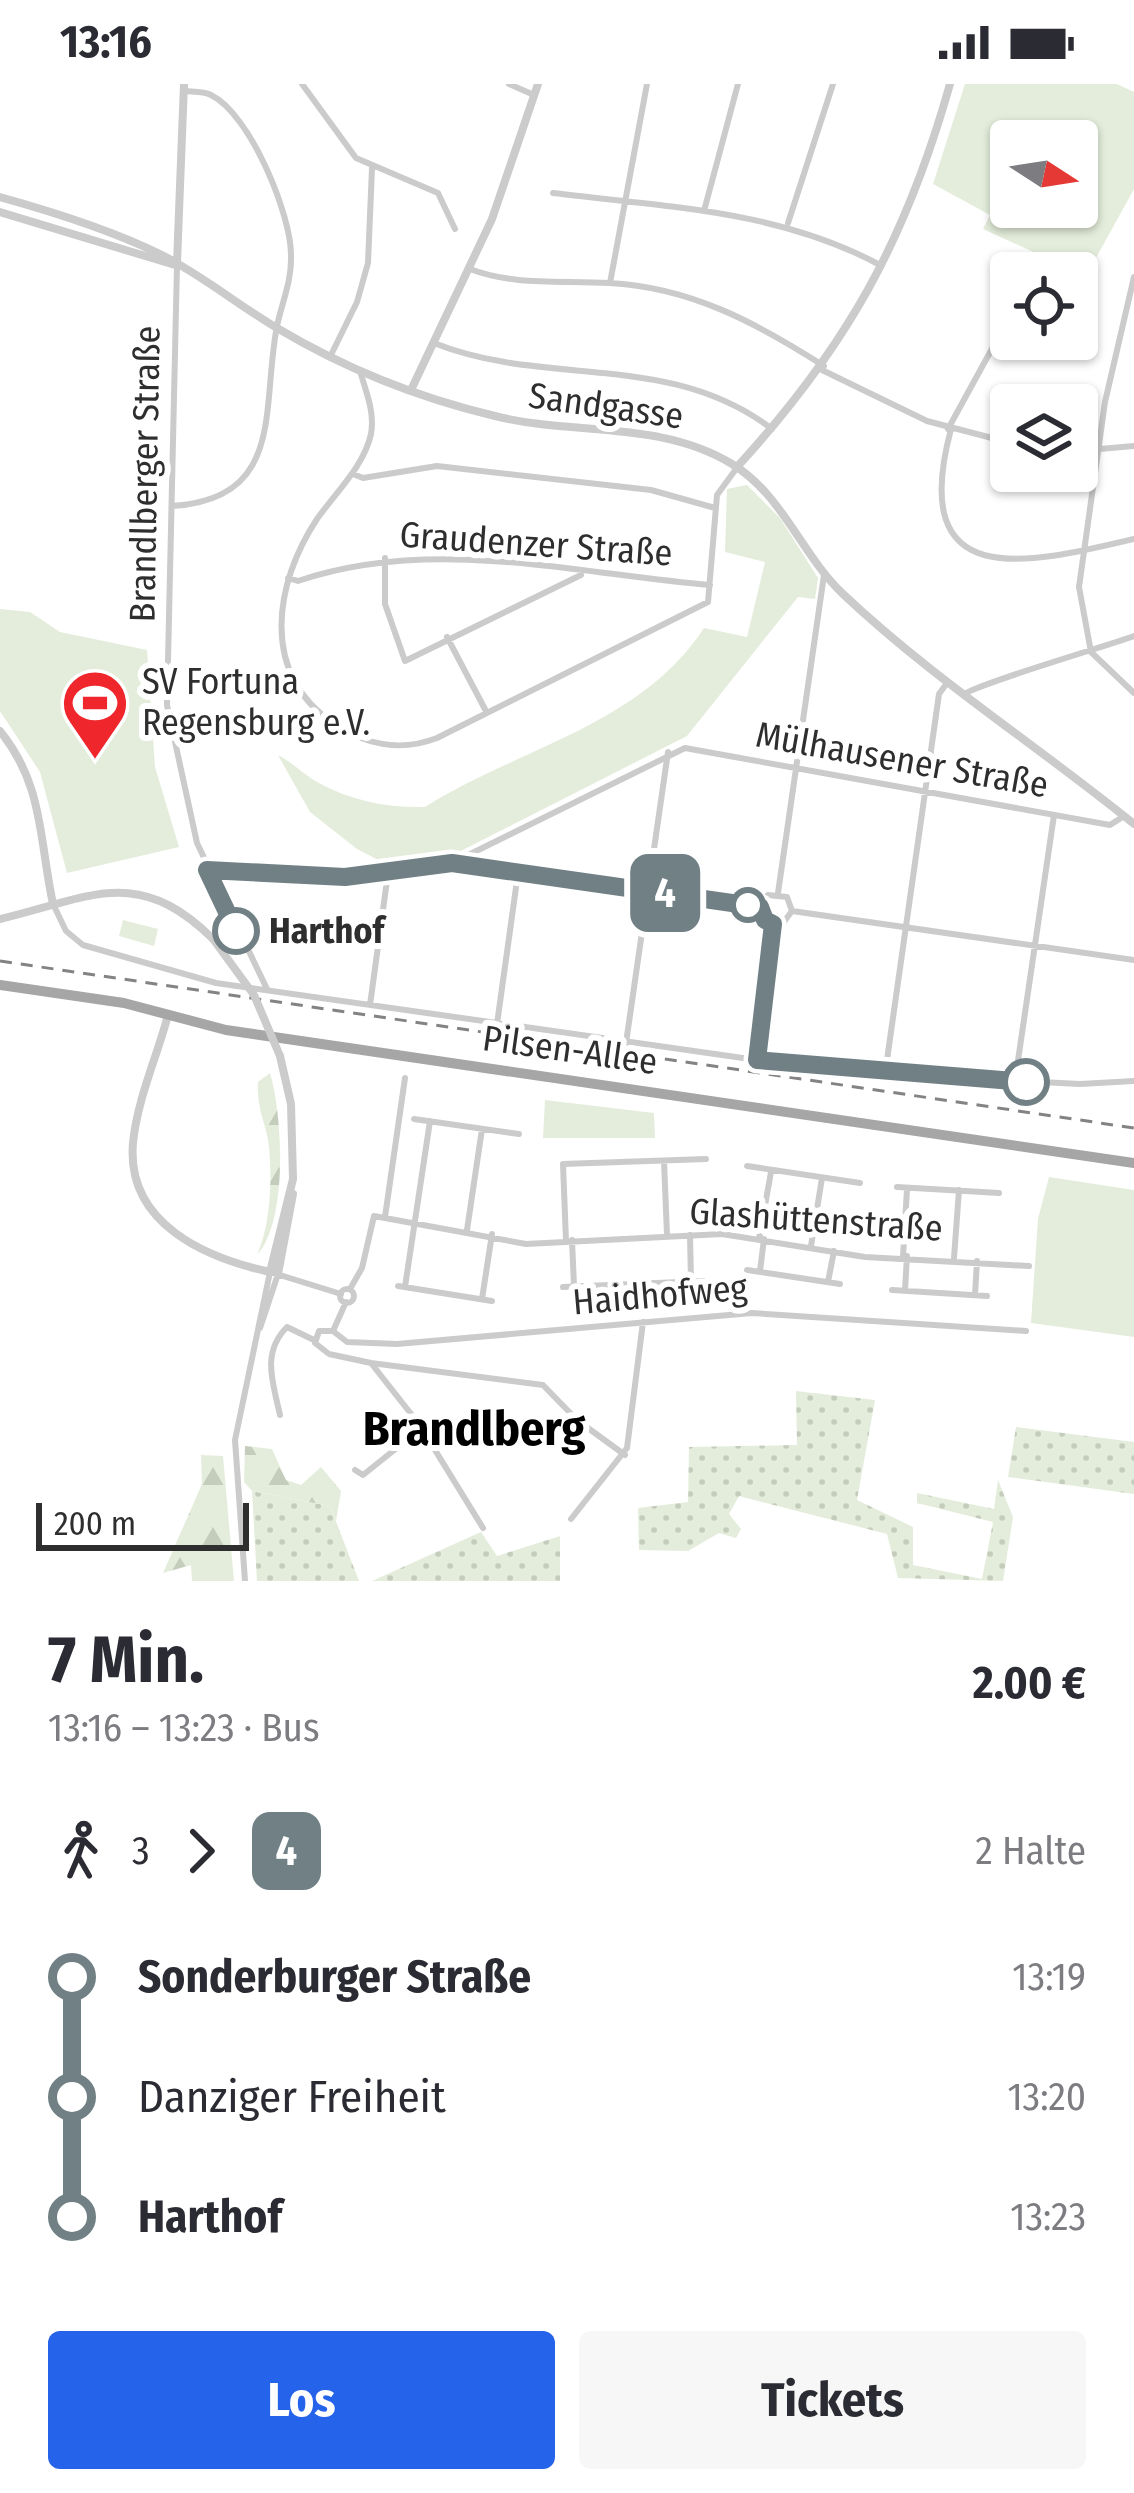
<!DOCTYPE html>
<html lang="de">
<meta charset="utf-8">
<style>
:root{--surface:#fff;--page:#f7f7f7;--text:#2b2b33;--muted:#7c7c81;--accent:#2563eb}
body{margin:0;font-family:"Fira Sans Condensed",sans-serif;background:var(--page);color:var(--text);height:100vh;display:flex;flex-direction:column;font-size:45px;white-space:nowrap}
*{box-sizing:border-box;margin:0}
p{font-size:39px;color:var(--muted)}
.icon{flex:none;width:66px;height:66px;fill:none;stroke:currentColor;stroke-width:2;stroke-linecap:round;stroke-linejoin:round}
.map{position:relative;height:1497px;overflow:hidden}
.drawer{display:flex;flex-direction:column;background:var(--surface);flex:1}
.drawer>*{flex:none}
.badge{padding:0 24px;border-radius:18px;font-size:42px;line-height:78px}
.needle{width:78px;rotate:102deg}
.controls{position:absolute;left:990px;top:36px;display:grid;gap:24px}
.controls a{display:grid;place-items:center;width:108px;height:108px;border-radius:12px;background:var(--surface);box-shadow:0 3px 9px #0004;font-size:60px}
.scale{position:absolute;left:36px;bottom:30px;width:213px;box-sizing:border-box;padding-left:12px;border:6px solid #2e2e2e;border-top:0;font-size:33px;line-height:42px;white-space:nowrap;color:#2e2e2e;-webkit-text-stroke:9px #fff;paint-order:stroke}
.map>.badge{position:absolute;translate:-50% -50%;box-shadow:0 0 0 6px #fff}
.legs{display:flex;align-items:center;gap:18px;height:132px;padding:0 48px;font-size:39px}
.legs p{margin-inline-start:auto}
.head{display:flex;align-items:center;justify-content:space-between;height:204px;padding:0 48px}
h1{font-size:66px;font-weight:700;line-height:90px}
.primary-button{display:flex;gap:24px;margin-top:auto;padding:24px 48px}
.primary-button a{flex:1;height:138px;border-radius:12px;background:var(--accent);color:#fff;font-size:48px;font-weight:700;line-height:138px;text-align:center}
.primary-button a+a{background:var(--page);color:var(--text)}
ul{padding:0 48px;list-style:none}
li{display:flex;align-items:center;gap:42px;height:120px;font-size:45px}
li i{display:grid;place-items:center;width:18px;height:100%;margin:0 15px;background:currentColor}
li i::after{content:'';width:30px;height:30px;margin:-15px;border:9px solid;border-radius:50%;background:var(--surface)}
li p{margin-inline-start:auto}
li:first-child i{background:linear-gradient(#0000 50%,currentColor 0)}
li:last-child i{background:linear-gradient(currentColor 50%,#0000 0)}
.status{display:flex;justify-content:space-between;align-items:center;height:84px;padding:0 60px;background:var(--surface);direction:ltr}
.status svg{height:33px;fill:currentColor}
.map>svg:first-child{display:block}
</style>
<div class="status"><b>13:16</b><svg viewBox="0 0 49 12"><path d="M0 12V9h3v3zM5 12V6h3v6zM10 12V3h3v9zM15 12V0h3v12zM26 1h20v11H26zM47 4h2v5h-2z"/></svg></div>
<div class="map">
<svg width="1134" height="1497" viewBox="0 0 1134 1497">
<defs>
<pattern id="grass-dots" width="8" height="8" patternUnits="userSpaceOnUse" patternTransform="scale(3)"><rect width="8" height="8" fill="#e4eddb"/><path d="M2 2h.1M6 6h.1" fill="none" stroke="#c4ccbc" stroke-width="1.8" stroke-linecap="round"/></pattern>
<pattern id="forest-firs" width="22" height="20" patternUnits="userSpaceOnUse" patternTransform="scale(3)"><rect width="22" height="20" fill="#e4eddb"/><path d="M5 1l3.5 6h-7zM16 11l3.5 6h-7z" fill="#c4ccbc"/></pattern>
</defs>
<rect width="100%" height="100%" fill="#fff"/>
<path fill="url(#grass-dots)" d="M 796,1307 L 875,1316 L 857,1416 L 913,1443 L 913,1481 L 982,1495 L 993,1438 L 917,1419 L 917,1409 L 994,1425 L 998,1396 L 1013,1433 L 1003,1497 L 898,1494 L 887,1450 L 739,1412 L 729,1430 L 741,1445 L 736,1454 L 719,1449 L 688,1467 L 639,1466 L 638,1424 L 688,1418 L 689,1363 L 797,1361 Z
M 1016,1343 L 1134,1358 L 1134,1410 L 1008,1393 Z
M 252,1407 L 330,1422 L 359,1497 L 257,1497 Z
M 481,1448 L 497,1472 L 560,1452 L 560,1497 L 372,1497 Z"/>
<path fill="url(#forest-firs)" d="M 270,989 C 283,1033 288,1137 257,1171 C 271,1139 272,1097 269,1063 C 267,1041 256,1025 258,998 Z
M 245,1362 L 272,1365 L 286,1396 L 301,1401 L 321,1383 L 341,1407 L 336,1437 L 330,1422 L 252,1407 L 244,1398 Z
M 201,1371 L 223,1372 L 234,1497 L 192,1497 L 191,1481 L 163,1489 L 202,1400 Z"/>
<path fill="#e4eddb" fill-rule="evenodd" d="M 965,0 L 1117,0 L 1134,8 L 1134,105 L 1086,192 L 983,145 L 990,131 L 933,100 ZM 1011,57 L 1077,57 L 1077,123 L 1011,123 Z
M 747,401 L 780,434 L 818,494 L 815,515 L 798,513 L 687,652 L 445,775 L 392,783 L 357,765 L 310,728 L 278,671 C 292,678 304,691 319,699 C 352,717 389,724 425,723 C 518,664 640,642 704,544 L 747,553 L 765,478 L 725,468 L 727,405 Z
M 0,525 L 30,528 L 60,548 L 147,566 L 155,683 L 179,763 L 67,789 L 40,688 L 0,627 Z
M 123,836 L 158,845 L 154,862 L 119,852 Z
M 545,1016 L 654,1029 L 655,1054 L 543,1054 Z
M 1049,1093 L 1134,1106 L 1134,1253 L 1031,1239 L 1038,1135 Z"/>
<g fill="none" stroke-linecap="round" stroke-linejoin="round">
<path stroke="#cbcbcb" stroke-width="6" d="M 302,0 L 356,74 L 438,109 L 455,145
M 509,0 L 534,11
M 553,109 C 667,123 778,126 880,181
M 704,127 L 738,0
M 788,139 L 833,0
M 177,181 L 167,621 L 197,759 L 267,905
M 470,185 C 514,202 563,196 609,199 C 690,203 757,239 824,282
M 1134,193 L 1105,318 L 1079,503 L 1091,568 L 1134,609
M 610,199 L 647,0
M 434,259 C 546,304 668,266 772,345
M 330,273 L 357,218 L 368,179 L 372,84
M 822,286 L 927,337 L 1011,359
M 360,287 C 366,308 375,328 371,350 C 364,382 336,408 317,435 C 274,500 260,589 333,639 C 365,661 401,668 437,654 L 708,518 L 717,411 L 736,385
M 948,345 L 1011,230
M 951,345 C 907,509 1025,481 1134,455
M 1077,367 L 1134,362
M 353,390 L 363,394 L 437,382 L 651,406 L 715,424
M 172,422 C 286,415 261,323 277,242 C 282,218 292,197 291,171 C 291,130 250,30 211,11 C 203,7 192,8 184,7
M 385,474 L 385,520 L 405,577 L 581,491
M 288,494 L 298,497 C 431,452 573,489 710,501
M 447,553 L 487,629
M 963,611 C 973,601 1107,562 1134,552
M 455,780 L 760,823
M 207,786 L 345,793 L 452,779 L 685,664 L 1110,741 L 1124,732
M 778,809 L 824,491
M 53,820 L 66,847 L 83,861 L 216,899 L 757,976 L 885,990 L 1080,1000 L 1134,997
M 760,823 L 768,811 L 787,813 L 792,827
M 760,823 L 762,832 L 773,840
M 792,827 L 1134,876
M 773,840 L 783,839 L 792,827
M 370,921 L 388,789
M 497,940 L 518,789
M 626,959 L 668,668
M 757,976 L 773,840
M 885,990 L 939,610 L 947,599
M 1015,997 L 1054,731
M 414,1035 L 519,1050
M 664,1077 L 667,1151
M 747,1082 L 860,1099
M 897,1103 L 999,1109
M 385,1133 L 405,994
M 467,1146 L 482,1045
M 690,1151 L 691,1198
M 759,1155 L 771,1088
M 572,1156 L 574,1202
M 566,1157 L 563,1080 L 706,1075
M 811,1162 L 822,1094
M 903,1173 L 907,1105
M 954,1174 L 959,1106
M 747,1186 L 840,1200
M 760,1187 L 764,1155
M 828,1198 L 834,1167
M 398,1202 L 492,1217
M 405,1203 L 430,1037
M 563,1203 L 703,1197
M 350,1205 L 362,1184 L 374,1132 L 526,1160 L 722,1150 L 865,1173 L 1029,1182
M340 1212a7 7 0 1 1 14 0a7 7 0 1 1-14 0Z
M 892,1206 L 987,1212
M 905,1206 L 907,1172
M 975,1211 L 977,1177
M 482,1215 L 492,1150
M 260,1244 L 278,1190
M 333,1247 L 347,1258 L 397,1260 L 752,1229 L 1026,1247
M 333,1247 L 319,1247 L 315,1259 L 329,1270 L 371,1279 L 419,1340 L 483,1444
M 333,1247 L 346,1218
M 371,1279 L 543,1301 L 577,1336 L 625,1371
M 280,1331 C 273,1299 261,1269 287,1243 L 314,1256
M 355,1386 L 363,1391 L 398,1363 L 426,1351
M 571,1435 L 627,1364 L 643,1238
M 245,1497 L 235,1356 L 270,1188 L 341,1210"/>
<path stroke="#cbcbcb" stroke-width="8" d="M 0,113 C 54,128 112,146 162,171 C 203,192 238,221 277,244 C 344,284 419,314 495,332 C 574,352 660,336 732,380 C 783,411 801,470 843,510 C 933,595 1038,662 1134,740
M 0,128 L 175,181
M 177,179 L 184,0
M 411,306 L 492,135 L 538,0
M 737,383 C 847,263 906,156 950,0
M 0,647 C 44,701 39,756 53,820
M 0,835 C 89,814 137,780 213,855
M 168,931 C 157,973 137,1016 133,1059 C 126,1140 206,1174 270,1188 L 293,1095
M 280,972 L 291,1020 L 293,1095
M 278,1190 L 293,1110"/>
<path stroke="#a6a6a6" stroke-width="10" d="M 0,901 L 124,919 L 226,946 L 1134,1079"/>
<path stroke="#838383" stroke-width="3" stroke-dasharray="12 9" stroke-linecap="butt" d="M 0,877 L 1134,1044"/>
<path stroke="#cbcbcb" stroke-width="8" d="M 213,855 L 254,911 L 280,972"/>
</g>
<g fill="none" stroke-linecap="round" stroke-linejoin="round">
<g stroke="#fff" stroke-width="27">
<path id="line-1" d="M 236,847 L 207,786 L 345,793 L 452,779 L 760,823 L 765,836 L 773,840 L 757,976 L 1026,998"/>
</g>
<use href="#line-1" stroke="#718085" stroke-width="18"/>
</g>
<defs>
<g id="stadium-pin" transform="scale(3.45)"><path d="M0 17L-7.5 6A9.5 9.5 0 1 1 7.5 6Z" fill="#ef262c" stroke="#fff"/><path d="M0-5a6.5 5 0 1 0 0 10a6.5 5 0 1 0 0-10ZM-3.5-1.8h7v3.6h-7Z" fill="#fff"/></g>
</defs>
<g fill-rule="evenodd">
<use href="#stadium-pin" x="95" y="619"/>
</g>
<g fill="#fff" stroke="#718085" stroke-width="6">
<circle cx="748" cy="821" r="15"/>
<circle cx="236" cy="847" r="21"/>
<circle cx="1026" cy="998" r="21"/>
</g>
<g text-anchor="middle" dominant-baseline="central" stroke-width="12" stroke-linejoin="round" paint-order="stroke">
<g font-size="36" fill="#2e2e2e" stroke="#fff">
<text transform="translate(606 322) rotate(8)">Sandgasse</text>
<text transform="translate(145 390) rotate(-89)">Brandlberger Straße</text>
<text transform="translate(536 460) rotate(4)">Graudenzer Straße</text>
<text transform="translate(902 676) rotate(10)">Mülhausener Straße</text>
<text transform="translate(570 966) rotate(8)">Pilsen-Allee</text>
<text transform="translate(816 1136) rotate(4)">Glashüttenstraße</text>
<text transform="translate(660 1211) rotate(-5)">Haidhofweg</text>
</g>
<g font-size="36" fill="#2e2e2e" stroke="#fff" text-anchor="start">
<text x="142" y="598">SV Fortuna<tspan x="142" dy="41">Regensburg e.V.</tspan></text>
</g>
<g font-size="36" font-weight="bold" fill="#2e2e2e" stroke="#fff" text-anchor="start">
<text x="269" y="847">Harthof</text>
</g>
<g font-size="48" font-weight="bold" fill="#000" stroke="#fff">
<text x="474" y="1345">Brandlberg</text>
</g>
</g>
</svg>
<div class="controls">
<a><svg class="needle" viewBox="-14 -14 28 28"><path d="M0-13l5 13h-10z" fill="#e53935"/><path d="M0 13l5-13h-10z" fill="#7c7c81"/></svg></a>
<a><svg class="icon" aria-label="locate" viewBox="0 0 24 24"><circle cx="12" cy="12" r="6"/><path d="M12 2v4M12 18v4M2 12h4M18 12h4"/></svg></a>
<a><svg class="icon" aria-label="layers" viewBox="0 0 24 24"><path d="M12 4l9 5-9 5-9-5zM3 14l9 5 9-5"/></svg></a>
</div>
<div class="scale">200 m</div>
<b class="badge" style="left:665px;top:809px;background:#718085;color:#fff">4</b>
</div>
<section class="drawer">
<div class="head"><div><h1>7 Min.</h1><p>13:16 – 13:23 · Bus</p></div><b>2.00 €</b></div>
<div class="legs"><svg class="icon" aria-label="walk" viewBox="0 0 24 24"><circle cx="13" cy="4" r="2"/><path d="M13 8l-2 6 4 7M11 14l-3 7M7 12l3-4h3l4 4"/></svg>3<svg class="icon" aria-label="forward" viewBox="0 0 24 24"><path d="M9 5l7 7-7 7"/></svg><b class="badge" style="background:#718085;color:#fff">4</b><p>2 Halte</p></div>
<ul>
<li><i style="color:#718085"></i><b>Sonderburger Straße</b><p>13:19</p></li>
<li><i style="color:#718085"></i><span>Danziger Freiheit</span><p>13:20</p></li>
<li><i style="color:#718085"></i><b>Harthof</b><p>13:23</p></li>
</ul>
<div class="primary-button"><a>Los</a><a>Tickets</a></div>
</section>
